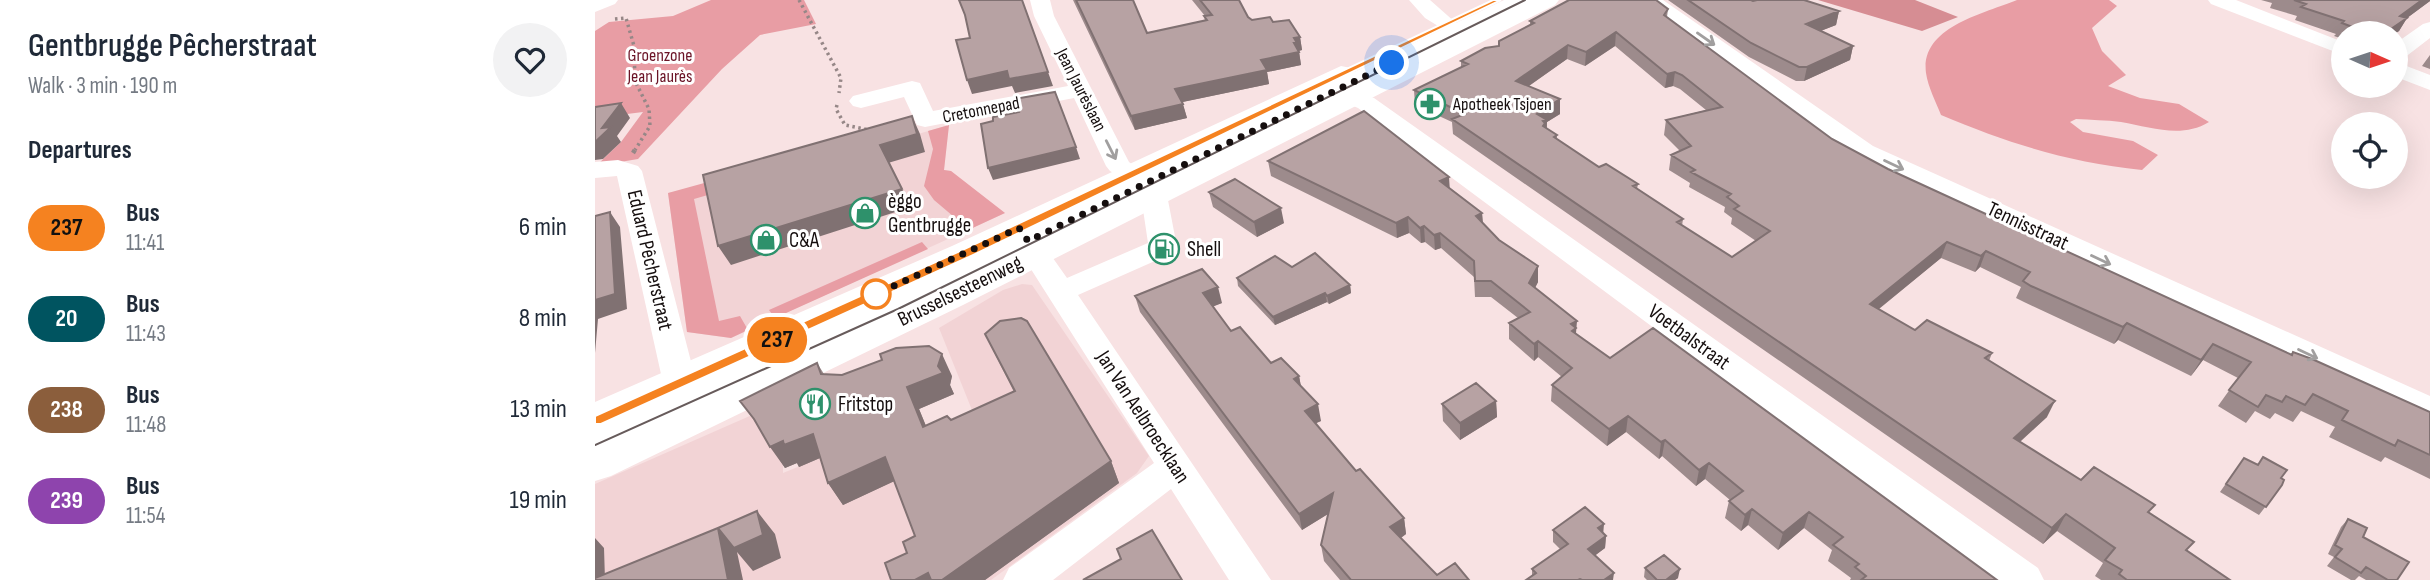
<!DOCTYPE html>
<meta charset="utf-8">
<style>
:root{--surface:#fff;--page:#f2f2f3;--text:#1f2937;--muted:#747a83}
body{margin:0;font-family:"Sofia Sans Condensed",sans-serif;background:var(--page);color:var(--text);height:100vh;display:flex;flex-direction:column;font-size:26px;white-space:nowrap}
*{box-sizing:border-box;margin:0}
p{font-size:23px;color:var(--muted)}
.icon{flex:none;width:38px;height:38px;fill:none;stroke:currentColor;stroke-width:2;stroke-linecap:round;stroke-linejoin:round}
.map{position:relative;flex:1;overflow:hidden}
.panel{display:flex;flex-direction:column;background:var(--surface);width:595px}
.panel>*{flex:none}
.badge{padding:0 14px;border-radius:23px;font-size:24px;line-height:46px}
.needle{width:46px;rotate:93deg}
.buttons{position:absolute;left:1736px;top:21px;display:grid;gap:14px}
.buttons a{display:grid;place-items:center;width:77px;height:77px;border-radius:50%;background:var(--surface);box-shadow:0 7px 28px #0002;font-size:35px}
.you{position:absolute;width:35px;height:35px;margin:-18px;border:5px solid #fff;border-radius:50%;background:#1a73e8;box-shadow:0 0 0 10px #1a73e833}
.map>.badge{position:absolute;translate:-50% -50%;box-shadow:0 0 0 4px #fff}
h2{padding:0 28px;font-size:26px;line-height:63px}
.round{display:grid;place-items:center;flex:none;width:74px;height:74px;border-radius:37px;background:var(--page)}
.overview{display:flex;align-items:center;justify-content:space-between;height:119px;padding:0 28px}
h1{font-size:33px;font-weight:600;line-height:52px}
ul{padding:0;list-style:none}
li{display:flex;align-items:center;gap:21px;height:91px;padding:0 28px}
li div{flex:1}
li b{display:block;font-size:26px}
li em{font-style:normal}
li .badge{min-width:77px;font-weight:700;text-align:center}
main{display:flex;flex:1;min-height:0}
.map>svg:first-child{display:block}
</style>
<main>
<section class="panel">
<div class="overview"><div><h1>Gentbrugge Pêcherstraat</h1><p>Walk · 3 min · 190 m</p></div><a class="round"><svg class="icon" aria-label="heart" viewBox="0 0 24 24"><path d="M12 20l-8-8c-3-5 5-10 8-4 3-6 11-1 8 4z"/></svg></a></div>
<h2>Departures</h2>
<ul>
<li><span class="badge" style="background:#f58220;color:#111">237</span><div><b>Bus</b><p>11:41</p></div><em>6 min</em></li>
<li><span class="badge" style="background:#005460;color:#fff">20</span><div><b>Bus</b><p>11:43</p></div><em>8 min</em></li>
<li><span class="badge" style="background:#8b5e3c;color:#fff">238</span><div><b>Bus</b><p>11:48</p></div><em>13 min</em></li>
<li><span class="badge" style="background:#8e44ad;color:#fff">239</span><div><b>Bus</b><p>11:54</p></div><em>19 min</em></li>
</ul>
</section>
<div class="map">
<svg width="1835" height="580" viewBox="0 0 1835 580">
<rect width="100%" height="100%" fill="#f8e2e3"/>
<path fill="#f2d3d5" d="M 354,125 L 349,170 L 356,171 L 410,213 L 136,338 L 92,332 L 73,193 L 206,168 Z
M 427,284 L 437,285 L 554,456 L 542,473 L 396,580 L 0,580 L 0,484 L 157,415 L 188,463 L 188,473 L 232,455 L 247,504 L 272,493 L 299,467 L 383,425 L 344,328 L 408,290 Z"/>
<path fill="#e89da4" d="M 116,0 L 209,0 L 221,24 L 165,35 L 127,69 L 43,159 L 1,166 L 26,142 L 48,112 L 0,118 L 0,31 L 14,22 L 78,16 Z
M 1422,0 L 1514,0 L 1522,6 L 1497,28 L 1507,51 L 1531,75 L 1513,86 L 1545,98 L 1584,104 L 1614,122 C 1586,139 1556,127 1526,122 C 1511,120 1496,120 1481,119 L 1475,122 L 1488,132 L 1538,141 L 1563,155 L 1547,170 C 1473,162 1415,144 1346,115 C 1341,102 1333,87 1331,73 C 1325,27 1388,14 1422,0 Z
M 354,125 L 349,170 L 356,171 L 410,213 L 356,238 L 348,230 L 365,222 L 339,200 L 329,186 L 338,149 L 333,131 Z
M 203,157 L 206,168 L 99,199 L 124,321 L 145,316 L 153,330 L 136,338 L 92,332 L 73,193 Z
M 327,242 L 333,249 L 180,318 L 174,310 Z"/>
<path fill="#d68d93" d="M 1223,0 L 1320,0 L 1363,17 L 1327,31 Z"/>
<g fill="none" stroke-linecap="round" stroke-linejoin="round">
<path stroke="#968787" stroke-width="3.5" stroke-dasharray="2.5 3.5" stroke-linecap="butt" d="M 204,0 L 246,78 L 244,93
M 20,19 L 31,18 L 39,46 L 40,81 L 54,109 L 55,126 L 40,150
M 242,105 L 241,109 L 250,125 L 274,130"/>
<path stroke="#968787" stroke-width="4.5" stroke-dasharray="3.5 5" stroke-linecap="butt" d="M 38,153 L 41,148"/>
<path fill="#fff" fill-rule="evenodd" d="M 0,0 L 23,0 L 20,4 L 0,12 Z
M 435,0 L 455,0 L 459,16 L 534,162 L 549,174 L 848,29 L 830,18 L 814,0 L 835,0 L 861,23 L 909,0 L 934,0 L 931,4 L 758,90 L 779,98 L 1443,568 L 1449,580 L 1398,580 L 763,108 L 749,102 L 746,96 L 562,188 L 568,189 L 572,195 L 582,247 L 578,253 L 483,295 L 676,580 L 634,580 L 576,489 L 458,580 L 408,580 L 414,568 L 559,463 L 427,255 L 310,313 L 0,453 L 0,425 L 76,392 L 68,383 L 22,176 L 0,178 L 0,162 L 23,160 L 43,166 L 47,171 L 101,381 L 288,299 L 416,237 L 413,233 L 417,227 L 427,225 L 437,227 L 533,181 L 515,171 L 511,166 L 479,98 L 330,127 L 322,125 L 309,97 L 266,108 L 258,106 L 254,101 L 258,96 L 317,81 L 325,83 L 338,111 L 473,86 L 439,16 ZM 546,196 L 553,243 L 472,278 L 448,244 Z
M 1045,0 L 1068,0 L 1278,146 L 1835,396 L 1835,422 L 1260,156 Z
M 1613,0 L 1641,0 L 1748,42 L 1748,55 L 1616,4 Z
M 1835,22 L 1835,38 L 1809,58 L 1801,59 L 1801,43 L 1828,24 Z
M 1801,62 L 1835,75 L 1835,90 L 1801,77 Z"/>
<path fill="#fff" fill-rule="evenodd" d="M 933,0 L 964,0 L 960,5 L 368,305 L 16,476 L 0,481 L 0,445 L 342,289 Z
M 746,66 L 756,68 L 760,74 L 756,80 L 381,262 L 0,436 L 0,402 L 357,246 Z"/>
<path stroke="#675b5b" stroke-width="2" d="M 0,445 L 303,309 L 930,0"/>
</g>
<path fill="#9d8b8c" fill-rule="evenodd" d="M 478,0 L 538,0 L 552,33 L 610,21 L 609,16 L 610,16 L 597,0 L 644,0 L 653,17 L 657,20 L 678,22 L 705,37 L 707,50 L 704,51 L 706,65 L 672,72 L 674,84 L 587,102 L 592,118 L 540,130 Z
M 1073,0 L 1156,0 L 1158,1 L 1244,11 L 1241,25 L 1225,31 L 1258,46 L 1255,60 L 1209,81 L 1201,81 L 1154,57 Z
M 1666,0 L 1835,0 L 1835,1 L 1812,18 L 1804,31 L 1801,33 L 1748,33 L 1748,39 L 1739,36 L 1741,34 L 1700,20 L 1702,16 L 1675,8 L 1677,3 Z
M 1073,9 L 1072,17 L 1237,139 L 1293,169 L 1696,355 L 1835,412 L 1835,479 L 1790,457 L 1786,462 L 1734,437 L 1740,427 L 1706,411 L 1698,422 L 1680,413 L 1675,419 L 1660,411 L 1651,423 L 1623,406 L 1643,378 L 1608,360 L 1596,376 L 1523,340 L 1519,344 L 1429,302 L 1421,298 L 1426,287 L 1385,267 L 1380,272 L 1346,258 L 1284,309 L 1320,330 L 1397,353 L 1394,361 L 1452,417 L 1425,442 L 1486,480 L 1555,513 L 1592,551 L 1635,580 L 1506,580 L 1500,576 L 1508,563 L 1462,531 L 1448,544 L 858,134 L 857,122 L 820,105 L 819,90 L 866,67 L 866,61 L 904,46 L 935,25 L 935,21 ZM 1020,46 L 1070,88 L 1078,86 L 1085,89 L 1111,110 L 1071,120 L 1069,135 L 1085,151 L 1076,155 L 1074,170 L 1095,183 L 1094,187 L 1130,207 L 1129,212 L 1137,218 L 1136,224 L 1161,241 L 1137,257 L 1087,226 L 1088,219 L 1042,189 L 1043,184 L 1004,167 L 962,139 L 962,135 L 952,129 L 952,122 L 965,114 L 965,99 L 934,86 L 972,59 L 990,66 Z
M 1835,55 L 1835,69 L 1827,66 Z
M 673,161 L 855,188 L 887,213 L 888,223 L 904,240 L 943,266 L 943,282 L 940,288 L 981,334 L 1015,358 L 1402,580 L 1255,580 L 1256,578 L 1233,561 L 1237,550 L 1209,528 L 1183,550 L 1153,525 L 1146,531 L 1130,518 L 1134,501 L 1135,500 L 1110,479 L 1101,486 L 1067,456 L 1064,459 L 1031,432 L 1012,446 L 956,401 L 957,385 L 967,377 L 943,357 L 939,361 L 914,339 L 914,323 L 923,318 L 896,297 L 880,297 L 879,277 L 846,248 L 840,250 L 830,242 L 826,243 L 814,233 L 802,238 L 676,176 Z
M 614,192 L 689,223 L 662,237 L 618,207 Z
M 697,267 L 755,285 L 756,293 L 734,304 L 732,302 L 680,325 L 643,286 L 642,278 Z
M 540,296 L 627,303 L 618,306 L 636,331 L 676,363 L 704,376 L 706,386 L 726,421 L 720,423 L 761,471 L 809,518 L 811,534 L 806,538 L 842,575 L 874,580 L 745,580 L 729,561 L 726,545 L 733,514 L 707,530 L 545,312 Z
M 390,334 L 516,461 L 524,483 L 390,580 L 296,580 L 312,553 L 320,536 L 299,481 L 248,505 L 233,483 L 225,458 L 204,467 L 202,463 L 190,468 L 164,427 L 145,401 L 222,363 L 229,374 L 357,376 L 355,385 L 359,394 L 324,409 L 331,426 L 356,420 L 419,392 Z
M 901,401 L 902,417 L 865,440 L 848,421 L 847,404 Z
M 1649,458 L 1686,478 L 1687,485 L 1664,515 L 1625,492 Z
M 1753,519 L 1768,537 L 1802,580 L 1771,580 L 1764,576 L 1760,580 L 1756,580 L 1732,566 L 1739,557 L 1733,554 L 1746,527 Z
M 958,530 L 1008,533 L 1011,536 L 1010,548 L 1000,555 L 1018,580 L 931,580 L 937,576 L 937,569 L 966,550 L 958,542 Z
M 1050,568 L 1083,578 L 1080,580 L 1052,580 L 1049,577 Z"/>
<path fill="#807172" d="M 1827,0 L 1835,0 L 1835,1 L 1812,18 L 1804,31 L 1801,33 L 1790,33 L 1805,16 Z
M 1244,11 L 1241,25 L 1208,38 L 1211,24 Z
M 1021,32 L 1020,46 L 990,66 L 991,52 Z
M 705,37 L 707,50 L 703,51 L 704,52 L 706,65 L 672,72 L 674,84 L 583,103 L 580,89 L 666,60 L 699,38 Z
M 973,45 L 972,59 L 921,95 L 921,81 Z
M 1258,46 L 1255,60 L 1209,81 L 1212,67 Z
M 412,71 L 453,72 L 458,86 L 420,93 L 417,86 L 377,94 L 372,80 Z
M 1080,72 L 1078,86 L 1070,88 L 1072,74 Z
M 965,99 L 965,114 L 952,122 L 951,135 L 942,114 Z
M 26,103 L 35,118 L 22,136 L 26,142 L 8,159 L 0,160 L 0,142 L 7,128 Z
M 588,104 L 592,118 L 540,130 L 536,116 Z
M 317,116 L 325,134 L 330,152 L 293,163 L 285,145 Z
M 481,147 L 485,159 L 398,180 L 393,168 Z
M 854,177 L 855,192 L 845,181 Z
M 307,189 L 316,207 L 136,265 L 123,246 Z
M 686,208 L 689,223 L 662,237 L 659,222 Z
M 15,212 L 25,227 L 32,309 L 3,319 L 0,353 L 0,300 Z
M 887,213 L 888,228 L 881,216 Z
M 813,217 L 814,233 L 802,238 L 801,223 Z
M 829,226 L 830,242 L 826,243 L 825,228 Z
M 845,233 L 846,248 L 840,250 L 839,235 Z
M 1352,242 L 1346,258 L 1270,320 L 1275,304 Z
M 1391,251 L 1385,267 L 1380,272 L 1386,256 Z
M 943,266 L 943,282 L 934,299 L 934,283 Z
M 755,285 L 756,293 L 734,304 L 732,296 Z
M 623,287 L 627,303 L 612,309 L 608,293 Z
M 730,293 L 732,302 L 680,325 L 678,317 Z
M 982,321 L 980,345 L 976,324 Z
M 1532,323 L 1523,340 L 1519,344 L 1528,327 Z
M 943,341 L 943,357 L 939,361 L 939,344 Z
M 1618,344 L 1608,360 L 1596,376 L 1606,360 Z
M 347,354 L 357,376 L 355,385 L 359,394 L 324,409 L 340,448 L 328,427 L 312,387 L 343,366 Z
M 704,376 L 707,393 L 699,379 Z
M 901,401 L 902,417 L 865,440 L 865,423 Z
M 1460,401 L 1452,417 L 1411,454 L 1419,438 Z
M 723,404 L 726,421 L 713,427 L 710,411 Z
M 1033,416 L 1031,432 L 1012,446 L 1014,429 Z
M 218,434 L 232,455 L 204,467 L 202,463 L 190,468 L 175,447 L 188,441 Z
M 1070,440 L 1067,456 L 1064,459 L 1066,442 Z
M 290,457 L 304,479 L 248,505 L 233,483 Z
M 516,461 L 524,483 L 390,580 L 347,580 Z
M 1114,463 L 1110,479 L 1101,486 L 1104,470 Z
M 738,493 L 741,509 L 707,530 L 704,514 Z
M 1157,509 L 1153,525 L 1146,531 L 1150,515 Z
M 162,511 L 180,534 L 186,558 L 158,571 L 142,552 L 148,580 L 133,580 L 123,528 Z
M 1214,512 L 1209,528 L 1183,550 L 1188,533 Z
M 1471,514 L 1462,531 L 1448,544 L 1457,528 Z
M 809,518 L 811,534 L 797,544 L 795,527 Z
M 1009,524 L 1008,536 L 1003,528 Z
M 1011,536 L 1010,548 L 993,561 L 993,549 Z
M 0,538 L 9,548 L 10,580 L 0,580 Z
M 1085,569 L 1083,578 L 1080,580 L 1071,580 Z
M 333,573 L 338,580 L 320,580 Z
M 1019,573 L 1018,580 L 1009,580 Z"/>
<path fill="#b7a2a3" stroke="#807172" stroke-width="2" fill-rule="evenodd" d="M 364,0 L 427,0 L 453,72 L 414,79 L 412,71 L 372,80 L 361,40 L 375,38 L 370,15 Z
M 481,0 L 538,0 L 552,33 L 612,20 L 609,16 L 617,15 L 605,0 L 644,0 L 653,17 L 657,20 L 675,17 L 678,22 L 694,20 L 705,37 L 699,38 L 702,43 L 699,43 L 704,52 L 666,60 L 672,70 L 580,89 L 588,104 L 536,116 Z
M 974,0 L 1061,0 L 1073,9 L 1069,15 L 1237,139 L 1293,169 L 1697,355 L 1698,352 L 1717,359 L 1835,412 L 1835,455 L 1803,440 L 1800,446 L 1747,420 L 1753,411 L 1718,394 L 1710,405 L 1691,396 L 1687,402 L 1671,395 L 1663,407 L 1634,390 L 1656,362 L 1618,344 L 1606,360 L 1532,323 L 1528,327 L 1436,286 L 1428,281 L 1435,272 L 1391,251 L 1386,256 L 1352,242 L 1275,304 L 1320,330 L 1332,320 L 1397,353 L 1390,358 L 1460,401 L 1419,438 L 1486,480 L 1499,467 L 1560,505 L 1553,512 L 1599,542 L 1591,550 L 1635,580 L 1532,580 L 1524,574 L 1527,570 L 1510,560 L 1520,548 L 1471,514 L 1457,528 L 857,119 L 870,114 L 819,90 L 873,64 L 866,61 L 890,48 L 904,46 L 904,41 L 939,23 L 935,21 ZM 1021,32 L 1072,74 L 1080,72 L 1087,75 L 1127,107 L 1071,120 L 1096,146 L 1076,155 L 1100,170 L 1096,172 L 1136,194 L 1132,197 L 1144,206 L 1139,209 L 1175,231 L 1137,257 L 1082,222 L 1088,219 L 1038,186 L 1043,184 L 1011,164 L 1004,167 L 959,137 L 962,135 L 948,126 L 950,123 L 948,121 L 952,120 L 942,114 L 965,99 L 921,81 L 973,45 L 991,52 Z
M 1093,0 L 1156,0 L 1158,1 L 1162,0 L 1209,0 L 1244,11 L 1211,24 L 1258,46 L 1212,67 L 1204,67 L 1156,43 Z
M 1699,0 L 1827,0 L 1805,16 L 1812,18 L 1790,33 L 1773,33 L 1747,23 L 1749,21 L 1706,7 L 1711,4 Z
M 460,92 L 481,147 L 393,168 L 386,124 L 398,121 L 398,117 L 424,112 L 420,99 Z
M 26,103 L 7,128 L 16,127 L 0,142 L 0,107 Z
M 769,111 L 854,177 L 845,181 L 887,213 L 881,216 L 904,240 L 943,266 L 934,283 L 982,321 L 976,324 L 981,328 L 977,331 L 1015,358 L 1058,328 L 1402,580 L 1266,580 L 1271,576 L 1260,567 L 1264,564 L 1238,545 L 1248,537 L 1214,512 L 1188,533 L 1157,509 L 1150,515 L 1134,501 L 1148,491 L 1114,463 L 1104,470 L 1070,440 L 1066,442 L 1033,416 L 1014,429 L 957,385 L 977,368 L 943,341 L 939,344 L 914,323 L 935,312 L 896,281 L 880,281 L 879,261 L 845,233 L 839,235 L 829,226 L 825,228 L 813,217 L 801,223 L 673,161 Z
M 317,116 L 322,134 L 285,145 L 307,189 L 123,246 L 108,175 Z
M 640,179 L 686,208 L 659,222 L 614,192 Z
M 15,212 L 20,294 L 0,300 L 0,216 Z
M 720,253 L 755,285 L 732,296 L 730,293 L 678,317 L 642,278 L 680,256 L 697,267 Z
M 607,269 L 623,287 L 608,293 L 636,331 L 645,327 L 676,363 L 686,358 L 704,376 L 699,379 L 723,404 L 710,411 L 761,471 L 765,469 L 809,518 L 795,527 L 842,575 L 860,563 L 874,580 L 756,580 L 726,545 L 738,493 L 704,514 L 540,296 Z
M 426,318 L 432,321 L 516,461 L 347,580 L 336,580 L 333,573 L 320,580 L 296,580 L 290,563 L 312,553 L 308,542 L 320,536 L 290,457 L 233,483 L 218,434 L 189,445 L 188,441 L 175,447 L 159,419 L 145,401 L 222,363 L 226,374 L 247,375 L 287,360 L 285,354 L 301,348 L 334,346 L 347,354 L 343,366 L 348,373 L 312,387 L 328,427 L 352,416 L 356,420 L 420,391 L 390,334 L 405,321 Z
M 881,383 L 901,401 L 865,423 L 847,404 Z
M 1668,457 L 1692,470 L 1686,478 L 1689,480 L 1687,485 L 1671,507 L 1631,484 L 1649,458 L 1663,465 Z
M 990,507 L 1009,524 L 1003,528 L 1011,536 L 993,549 L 1019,573 L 1009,580 L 987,580 L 985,579 L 983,580 L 931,580 L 941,573 L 937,569 L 973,544 L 958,530 Z
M 162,511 L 168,535 L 139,548 L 123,528 Z
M 1753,519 L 1772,528 L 1768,537 L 1814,562 L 1802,580 L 1793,580 L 1771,567 L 1766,573 L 1740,557 L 1747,549 L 1740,545 Z
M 123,528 L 133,580 L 0,580 L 0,578 Z
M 557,530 L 587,580 L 488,580 L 526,559 L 522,549 Z
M 1069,555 L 1085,569 L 1071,580 L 1062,580 L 1050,568 Z"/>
<defs><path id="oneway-shaft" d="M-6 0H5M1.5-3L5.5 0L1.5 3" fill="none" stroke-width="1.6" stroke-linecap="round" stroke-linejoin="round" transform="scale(1.75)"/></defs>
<g stroke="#a19f9f">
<use href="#oneway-shaft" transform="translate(1111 39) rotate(35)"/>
<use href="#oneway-shaft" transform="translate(516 150) rotate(63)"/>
<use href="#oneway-shaft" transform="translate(1299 165) rotate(25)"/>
<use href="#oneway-shaft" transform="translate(1506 260) rotate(25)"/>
<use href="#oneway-shaft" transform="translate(1713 354) rotate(25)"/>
</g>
<path fill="#f58220" stroke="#fff" stroke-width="2" d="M 898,0 L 906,0 L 374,257 L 6,424 L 0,424 L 0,416 L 365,251 Z"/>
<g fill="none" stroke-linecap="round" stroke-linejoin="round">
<path stroke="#150e0e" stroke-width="7" stroke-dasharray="0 12.6" d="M 281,294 L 273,298 L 424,228 L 433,241 L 797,63"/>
</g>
<defs>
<g id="pharmacy-ring" transform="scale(1.575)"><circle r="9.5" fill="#fff" stroke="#2e916b" stroke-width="1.5"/><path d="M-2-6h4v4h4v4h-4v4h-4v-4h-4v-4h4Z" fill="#2e916b"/></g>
<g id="shop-ring" transform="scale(1.575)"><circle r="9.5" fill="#fff" stroke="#2e916b" stroke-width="1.5"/><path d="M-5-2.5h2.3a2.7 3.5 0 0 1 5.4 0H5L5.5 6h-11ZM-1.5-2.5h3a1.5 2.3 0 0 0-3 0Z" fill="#2e916b"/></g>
<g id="fuel-ring" transform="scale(1.575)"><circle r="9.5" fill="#fff" stroke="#2e916b" stroke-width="1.5"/><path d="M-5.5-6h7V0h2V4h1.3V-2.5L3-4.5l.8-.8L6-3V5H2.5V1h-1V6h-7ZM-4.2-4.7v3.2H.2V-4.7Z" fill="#2e916b"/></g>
<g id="restaurant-ring" transform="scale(1.575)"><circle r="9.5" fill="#fff" stroke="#2e916b" stroke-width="1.5"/><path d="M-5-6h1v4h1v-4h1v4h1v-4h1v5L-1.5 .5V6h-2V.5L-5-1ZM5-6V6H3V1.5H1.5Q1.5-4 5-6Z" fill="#2e916b"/></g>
</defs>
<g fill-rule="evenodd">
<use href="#pharmacy-ring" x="835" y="104"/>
<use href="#shop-ring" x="270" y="213"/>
<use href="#shop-ring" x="171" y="240"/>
<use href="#fuel-ring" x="569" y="249"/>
<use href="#restaurant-ring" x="220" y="404"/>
</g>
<circle fill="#fff" stroke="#f58220" stroke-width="3.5" cx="281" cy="294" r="14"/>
<g text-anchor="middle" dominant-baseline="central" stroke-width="6" stroke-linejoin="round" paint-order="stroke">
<g font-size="18" fill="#6b1427" stroke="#fff">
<text x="65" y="55">Groenzone<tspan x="65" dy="21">Jean Jaurès</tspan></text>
</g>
<g font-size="18" fill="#150e0e" stroke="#fff">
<text transform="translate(486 90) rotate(63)">Jean Jaurèslaan</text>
<text transform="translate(386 110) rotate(-11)">Cretonnepad</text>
</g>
<g font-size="18" fill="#150e0e" stroke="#fff" text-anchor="start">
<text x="858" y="104">Apotheek Tsjoen</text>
</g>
<g font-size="21" fill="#150e0e" stroke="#fff" text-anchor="start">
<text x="293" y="201">èggo<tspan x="293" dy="24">Gentbrugge</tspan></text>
<text x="194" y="240">C&amp;A</text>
<text x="592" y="249">Shell</text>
<text x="243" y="404">Fritstop</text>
</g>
<g font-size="21" fill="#150e0e" stroke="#fff">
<text transform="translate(1433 226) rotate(25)">Tennisstraat</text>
<text transform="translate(55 260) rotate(77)">Eduard Pêcherstraat</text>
<text transform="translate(365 291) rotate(-26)">Brusselsesteenweg</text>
<text transform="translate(1094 337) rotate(36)">Voetbalstraat</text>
<text transform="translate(548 417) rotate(57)">Jan Van Aelbroecklaan</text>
</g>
</g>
</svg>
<div class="buttons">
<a><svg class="needle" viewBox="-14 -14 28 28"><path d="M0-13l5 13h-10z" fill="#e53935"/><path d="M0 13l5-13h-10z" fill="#747a83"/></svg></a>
<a><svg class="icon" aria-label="locate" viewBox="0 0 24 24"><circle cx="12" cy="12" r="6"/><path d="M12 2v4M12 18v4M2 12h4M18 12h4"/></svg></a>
</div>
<div class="you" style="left:797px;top:63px"></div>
<b class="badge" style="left:182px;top:340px;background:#f58220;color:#111">237</b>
</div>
</main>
